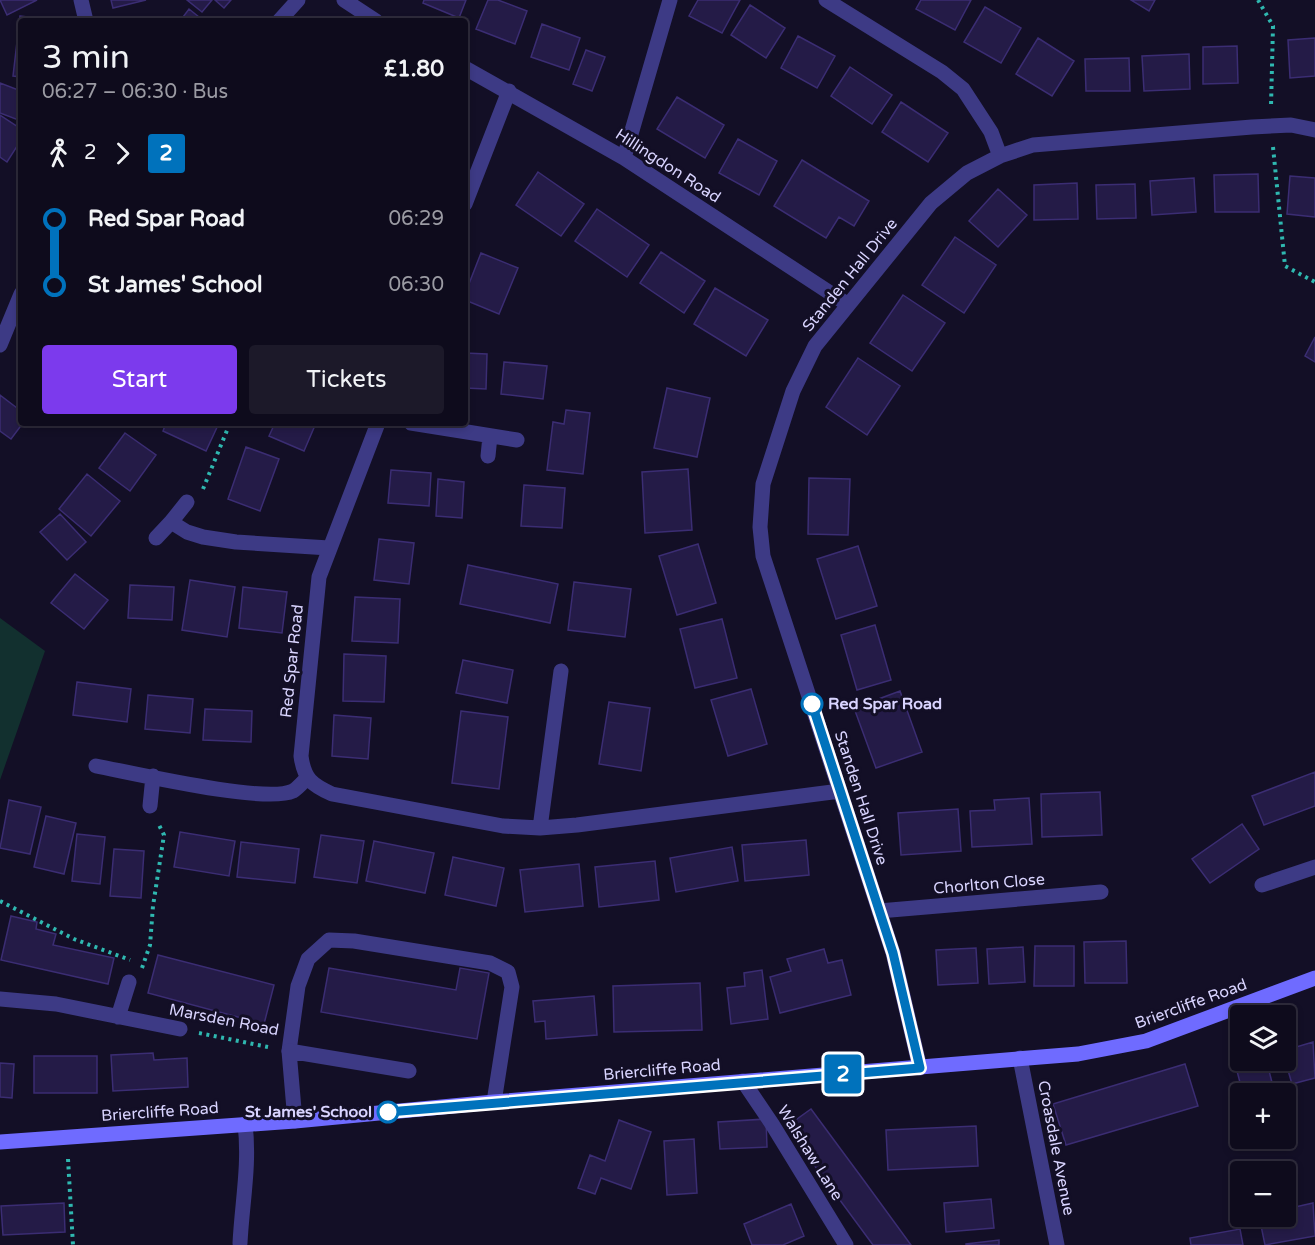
<!DOCTYPE html>
<meta charset="utf-8">
<style>
:root{--surface:#0e0b1c;--page:#1c1929;--text:#f1f3f6;--muted:#9b9ba3;--line:#2e2b3b;--accent:#7c3aed}
body{margin:0;font-family:"Varela Round",sans-serif;background:var(--page);color:var(--text);height:100vh;display:flex;flex-direction:column;font-size:22px;white-space:nowrap}
*{box-sizing:border-box;margin:0}
p{font-size:20px;color:var(--muted)}
.icon{flex:none;width:33px;height:33px;fill:none;stroke:currentColor;stroke-width:2;stroke-linecap:round;stroke-linejoin:round}
.map{position:relative;flex:1;overflow:hidden}
.sheet{position:absolute;left:18px;top:18px;width:450px;height:408px;display:flex;flex-direction:column;background:var(--surface);border-radius:6px;box-shadow:0 3px 9px #0003,0 0 0 2px var(--line)}
.sheet>*{flex:none}
.badge{padding:0 12px;border-radius:4px;font-size:21px;line-height:39px}
.fabs{position:absolute;left:1230px;top:1005px;display:grid;gap:12px}
.fabs a{display:grid;place-items:center;width:66px;height:66px;border-radius:6px;background:var(--surface);box-shadow:0 3px 9px #0003,0 0 0 2px var(--line);font-size:30px}
.map>.badge{position:absolute;translate:-50% -50%;box-shadow:0 0 0 3px #fff}
.legs{display:flex;align-items:center;gap:9px;height:66px;padding:0 24px;font-size:20px}
.legs p{margin-inline-start:auto}
.overview{display:flex;align-items:center;justify-content:space-between;height:102px;padding:0 24px}
h1{font-size:33px;font-weight:600;line-height:45px}
.primary-button{display:flex;gap:12px;margin-top:auto;padding:12px 24px}
.primary-button a{flex:1;height:69px;border-radius:6px;background:var(--accent);color:#fff;font-size:24px;font-weight:600;line-height:69px;text-align:center}
.primary-button a+a{background:var(--page);color:var(--text)}
ul{padding:0 24px;list-style:none}
li{display:flex;align-items:center;gap:21px;height:66px;font-size:22px}
li i{display:grid;place-items:center;width:9px;height:100%;margin:0 8px;background:currentColor}
li i::after{content:'';width:15px;height:15px;margin:-8px;border:4px solid;border-radius:50%;background:var(--surface)}
li p{margin-inline-start:auto}
li:first-child i{background:linear-gradient(#0000 50%,currentColor 0)}
li:last-child i{background:linear-gradient(currentColor 50%,#0000 0)}
.map>svg:first-child{display:block}
</style>
<div class="map">
<svg width="1315" height="1245" viewBox="0 0 1315 1245">
<rect width="100%" height="100%" fill="#130f26"/>
<path fill="#12302f" d="M 0,618 L 45,651 L 0,780 Z"/>
<path fill="#241b47" stroke="#3b2d73" stroke-width="1.5" d="M 0,0 L 37,0 L 7,15 Z
M 111,0 L 146,0 L 113,8 Z
M 187,0 L 212,0 L 202,12 Z
M 215,0 L 231,0 L 224,8 Z
M 424,0 L 466,0 L 459,18 L 423,3 Z
M 488,0 L 498,0 L 527,11 L 515,44 L 476,29 Z
M 698,0 L 740,0 L 722,33 L 689,16 Z
M 921,0 L 971,0 L 955,30 L 916,9 Z
M 1131,0 L 1155,0 L 1149,11 Z
M 750,5 L 785,28 L 766,58 L 731,35 Z
M 985,7 L 1021,28 L 1001,63 L 964,42 Z
M 189,9 L 199,17 L 205,21 L 180,21 Z
M 20,16 L 44,19 L 43,21 L 21,21 L 21,77 L 13,76 Z
M 542,24 L 580,38 L 569,70 L 531,57 Z
M 798,36 L 835,56 L 817,88 L 781,68 Z
M 1038,38 L 1074,61 L 1052,96 L 1016,74 Z
M 1315,38 L 1315,76 L 1290,78 L 1288,40 Z
M 1237,46 L 1238,83 L 1203,84 L 1203,47 Z
M 586,50 L 605,57 L 592,91 L 573,84 Z
M 1189,54 L 1190,89 L 1144,91 L 1142,56 Z
M 1129,58 L 1130,91 L 1086,91 L 1085,59 Z
M 850,67 L 892,95 L 872,124 L 831,96 Z
M 0,83 L 21,91 L 21,121 L 0,113 Z
M 677,97 L 724,125 L 705,158 L 657,129 Z
M 901,102 L 948,133 L 928,162 L 882,132 Z
M 0,115 L 21,129 L 21,140 L 7,162 L 0,157 Z
M 738,139 L 777,161 L 759,195 L 719,173 Z
M 802,160 L 869,201 L 854,226 L 839,217 L 826,238 L 774,206 Z
M 538,172 L 584,204 L 561,236 L 516,205 Z
M 1258,174 L 1259,212 L 1215,212 L 1214,175 Z
M 1290,176 L 1315,178 L 1315,217 L 1287,214 Z
M 1194,178 L 1196,212 L 1152,215 L 1150,181 Z
M 1077,183 L 1078,219 L 1034,220 L 1034,185 Z
M 1135,184 L 1136,218 L 1097,219 L 1096,185 Z
M 998,189 L 1027,215 L 998,247 L 969,221 Z
M 597,209 L 649,245 L 627,277 L 575,241 Z
M 955,237 L 996,265 L 964,313 L 922,285 Z
M 661,252 L 705,281 L 684,313 L 640,283 Z
M 481,253 L 518,268 L 499,314 L 465,300 L 465,294 Z
M 715,288 L 768,320 L 746,356 L 694,324 Z
M 903,295 L 945,323 L 912,371 L 870,343 Z
M 1315,337 L 1315,362 L 1305,356 Z
M 465,353 L 487,354 L 486,389 L 465,388 Z
M 858,358 L 900,386 L 867,435 L 826,407 Z
M 504,362 L 547,366 L 543,399 L 501,394 Z
M 667,388 L 710,398 L 697,457 L 654,448 Z
M 0,395 L 21,411 L 21,423 L 23,423 L 11,439 L 0,431 Z
M 566,410 L 590,413 L 583,474 L 547,470 L 553,422 L 564,424 Z
M 166,423 L 219,423 L 206,451 L 163,431 Z
M 275,423 L 316,423 L 304,451 L 269,436 Z
M 125,433 L 156,455 L 130,491 L 99,468 Z
M 246,447 L 279,459 L 260,511 L 228,499 Z
M 688,469 L 692,530 L 645,533 L 642,472 Z
M 391,470 L 431,473 L 429,506 L 388,503 Z
M 87,474 L 120,501 L 91,536 L 59,509 Z
M 809,478 L 850,479 L 848,535 L 808,534 Z
M 438,479 L 464,482 L 462,518 L 436,516 Z
M 524,485 L 565,488 L 562,528 L 521,526 Z
M 60,514 L 86,542 L 67,560 L 40,532 Z
M 379,539 L 414,543 L 409,584 L 374,580 Z
M 698,544 L 716,603 L 677,615 L 659,556 Z
M 858,546 L 877,606 L 836,619 L 817,559 Z
M 468,565 L 558,584 L 550,623 L 460,604 Z
M 75,574 L 108,600 L 84,629 L 51,603 Z
M 190,580 L 235,587 L 227,637 L 182,630 Z
M 574,582 L 631,589 L 625,637 L 568,630 Z
M 130,585 L 174,587 L 172,620 L 128,618 Z
M 243,587 L 287,592 L 282,633 L 239,628 Z
M 355,597 L 400,599 L 398,643 L 352,641 Z
M 722,619 L 737,678 L 695,688 L 680,629 Z
M 875,625 L 891,680 L 857,690 L 841,635 Z
M 344,654 L 386,656 L 384,702 L 343,701 Z
M 463,660 L 513,670 L 507,703 L 456,693 Z
M 77,682 L 131,689 L 127,722 L 73,715 Z
M 751,689 L 767,744 L 728,756 L 711,700 Z
M 900,691 L 922,752 L 876,768 L 854,708 Z
M 148,695 L 193,699 L 190,733 L 145,729 Z
M 609,702 L 650,708 L 641,771 L 599,764 Z
M 205,709 L 252,711 L 251,742 L 203,740 Z
M 461,711 L 508,717 L 499,789 L 452,783 Z
M 334,715 L 371,718 L 368,759 L 332,756 Z
M 1315,772 L 1315,806 L 1264,825 L 1252,796 Z
M 1100,792 L 1102,835 L 1042,837 L 1041,794 Z
M 1029,798 L 1032,844 L 972,847 L 970,811 L 995,810 L 994,800 Z
M 9,800 L 41,807 L 30,854 L 0,848 Z
M 958,809 L 961,851 L 901,855 L 898,813 Z
M 46,816 L 76,823 L 64,874 L 34,867 Z
M 1242,824 L 1259,849 L 1210,883 L 1192,859 Z
M 180,832 L 235,841 L 229,876 L 174,867 Z
M 77,834 L 105,837 L 100,884 L 72,881 Z
M 321,835 L 364,841 L 357,883 L 314,877 Z
M 806,840 L 809,875 L 745,881 L 742,845 Z
M 374,841 L 434,853 L 425,893 L 366,881 Z
M 241,842 L 299,849 L 295,883 L 237,877 Z
M 732,847 L 738,881 L 676,892 L 670,858 Z
M 114,849 L 144,851 L 141,898 L 110,896 Z
M 453,857 L 504,868 L 496,906 L 445,895 Z
M 655,861 L 659,900 L 599,907 L 595,867 Z
M 579,864 L 583,906 L 525,912 L 520,870 Z
M 11,916 L 37,922 L 36,929 L 56,934 L 53,945 L 114,958 L 108,984 L 1,960 Z
M 1126,941 L 1127,983 L 1085,983 L 1084,942 Z
M 1035,946 L 1074,946 L 1074,986 L 1034,986 Z
M 1023,947 L 1025,982 L 989,984 L 987,949 Z
M 976,948 L 978,983 L 938,985 L 936,950 Z
M 824,949 L 828,963 L 842,960 L 851,995 L 780,1013 L 770,977 L 791,971 L 787,959 Z
M 158,955 L 274,985 L 264,1024 L 148,993 Z
M 329,968 L 456,990 L 460,968 L 489,973 L 477,1039 L 321,1012 Z
M 762,970 L 768,1019 L 731,1024 L 727,988 L 745,986 L 744,973 Z
M 700,983 L 702,1030 L 614,1032 L 613,986 Z
M 594,996 L 597,1035 L 546,1039 L 545,1021 L 535,1022 L 533,1001 Z
M 1313,1042 L 1315,1078 L 1292,1084 L 1285,1060 L 1286,1050 Z
M 153,1053 L 154,1060 L 187,1058 L 188,1087 L 113,1091 L 111,1055 Z
M 34,1056 L 97,1056 L 97,1093 L 34,1093 Z
M 0,1063 L 14,1064 L 12,1098 L 0,1097 Z
M 1267,1063 L 1275,1094 L 1243,1094 L 1237,1071 Z
M 1185,1064 L 1198,1106 L 1066,1145 L 1053,1104 Z
M 811,1109 L 865,1182 L 911,1245 L 873,1245 L 786,1127 Z
M 766,1119 L 767,1147 L 720,1149 L 718,1122 Z
M 619,1120 L 651,1132 L 631,1189 L 601,1178 L 595,1194 L 578,1188 L 590,1155 L 605,1161 Z
M 976,1126 L 978,1166 L 888,1170 L 886,1130 Z
M 694,1139 L 697,1193 L 667,1195 L 664,1141 Z
M 991,1199 L 994,1228 L 946,1232 L 944,1203 Z
M 64,1203 L 65,1232 L 3,1235 L 1,1206 Z
M 1313,1203 L 1315,1236 L 1265,1245 L 1259,1216 L 1286,1216 L 1286,1209 Z
M 791,1204 L 804,1236 L 783,1245 L 752,1245 L 744,1224 Z
M 1240,1229 L 1243,1245 L 1191,1245 L 1190,1238 Z
M 999,1240 L 999,1245 L 966,1245 L 966,1244 Z"/>
<g fill="none" stroke-linecap="round" stroke-linejoin="round">
<path stroke="#2fb8b0" stroke-width="4" stroke-dasharray="3 4.5" stroke-linecap="butt" d="M 1258,0 L 1273,26 L 1271,106
M 1273,147 L 1285,266 L 1315,282
M 203,489 L 230,423
M 0,901 L 74,939 L 130,960
M 142,968 L 150,945 L 153,906 L 164,835 L 158,823
M 199,1033 L 268,1047
M 68,1159 L 73,1245"/>
<path stroke="#3d3a85" stroke-width="15" d="M 1262,885 L 1315,867
M 289,1051 L 298,986 L 308,959 L 329,940 L 354,941 L 490,963 L 508,972 L 512,987 L 494,1102
M 240,1243 C 242,1203 250,1164 245,1124"/>
<path stroke="#3d3a85" stroke-width="15" d="M 81,0 L 86,21
M 344,0 L 376,21
M 826,0 L 942,72 L 963,89 L 991,132 L 1000,156
M 279,21 L 298,0
M 465,68 L 624,158 L 847,304
M 624,158 L 670,0
M 465,204 L 509,91
M 0,345 L 21,294
M 378,423 L 319,577 L 301,756 C 304,779 312,785 332,794 L 503,826 L 540,828 L 577,825 L 840,791
M 411,423 L 517,440
M 488,456 L 490,436
M 187,502 L 171,522 L 187,532 L 203,537 L 236,542 L 329,548
M 156,538 L 171,522
M 96,766 C 133,773 265,804 293,791 C 298,788 303,782 307,778
M 150,806 L 153,776
M 540,828 L 561,671
M 879,911 L 1101,892
M 0,999 L 56,1004 L 180,1029
M 118,1017 L 129,982
M 1020,1058 L 1057,1245
M 920,1068 L 893,953 L 763,556 L 760,527 L 763,484 L 793,391 L 815,346 L 931,203 L 967,173 L 1000,156 L 1033,145 L 1252,127 L 1291,125 L 1315,130
M 743,1081 L 772,1124 L 846,1245
M 295,1121 L 289,1051 L 409,1071"/>
<path stroke="#6f6bff" stroke-width="15" d="M 0,1142 L 295,1121 L 494,1102 L 1078,1054 L 1146,1041 L 1315,978"/>
</g>
<g fill="none" stroke-linecap="round" stroke-linejoin="round">
<g stroke="#fff" stroke-width="14">
<path id="line-1" d="M 388,1112 L 920,1068 L 893,953 L 812,704"/>
</g>
<use href="#line-1" stroke="#0072bc" stroke-width="9"/>
</g>
<g fill="#fff" stroke="#0072bc" stroke-width="3">
<circle cx="812" cy="704" r="10"/>
<circle cx="388" cy="1112" r="10"/>
</g>
<g text-anchor="middle" dominant-baseline="central" stroke-width="6" stroke-linejoin="round" paint-order="stroke">
<g font-size="16" fill="#d9d4ff" stroke="#130f26">
<text transform="translate(668 166) rotate(33)">Hillingdon Road</text>
<text transform="translate(850 275) rotate(-51)">Standen Hall Drive</text>
<text transform="translate(292 661) rotate(-84)">Red Spar Road</text>
<text transform="translate(861 798) rotate(72)">Standen Hall Drive</text>
<text transform="translate(989 884) rotate(-5)">Chorlton Close</text>
<text transform="translate(1191 1004) rotate(-20)">Briercliffe Road</text>
<text transform="translate(224 1020) rotate(11)">Marsden Road</text>
<text transform="translate(662 1070) rotate(-5)">Briercliffe Road</text>
<text transform="translate(160 1112) rotate(-4)">Briercliffe Road</text>
<text transform="translate(1056 1148) rotate(79)">Croasdale Avenue</text>
<text transform="translate(810 1153) rotate(58)">Walshaw Lane</text>
</g>
<g font-size="16" font-weight="bold" fill="#d9d4ff" stroke="#130f26" text-anchor="start">
<text x="828" y="704">Red Spar Road</text>
<text x="372" y="1112" text-anchor="end">St James' School</text>
</g>
</g>
</svg>
<div class="fabs">
<a><svg class="icon" aria-label="layers" viewBox="0 0 24 24"><path d="M12 4l9 5-9 5-9-5zM3 14l9 5 9-5"/></svg></a>
<a>+</a>
<a>−</a>
</div>
<b class="badge" style="left:843px;top:1074px;background:#0072bc;color:#fff">2</b>
<section class="sheet">
<div class="overview"><div><h1>3 min</h1><p>06:27 – 06:30 · Bus</p></div><b>£1.80</b></div>
<div class="legs"><svg class="icon" aria-label="walk" viewBox="0 0 24 24"><circle cx="13" cy="4" r="2"/><path d="M13 8l-2 6 4 7M11 14l-3 7M7 12l3-4h3l4 4"/></svg>2<svg class="icon" aria-label="forward" viewBox="0 0 24 24"><path d="M9 5l7 7-7 7"/></svg><b class="badge" style="background:#0072bc;color:#fff">2</b></div>
<ul>
<li><i style="color:#0072bc"></i><b>Red Spar Road</b><p>06:29</p></li>
<li><i style="color:#0072bc"></i><b>St James' School</b><p>06:30</p></li>
</ul>
<div class="primary-button"><a>Start</a><a>Tickets</a></div>
</section>
</div>
